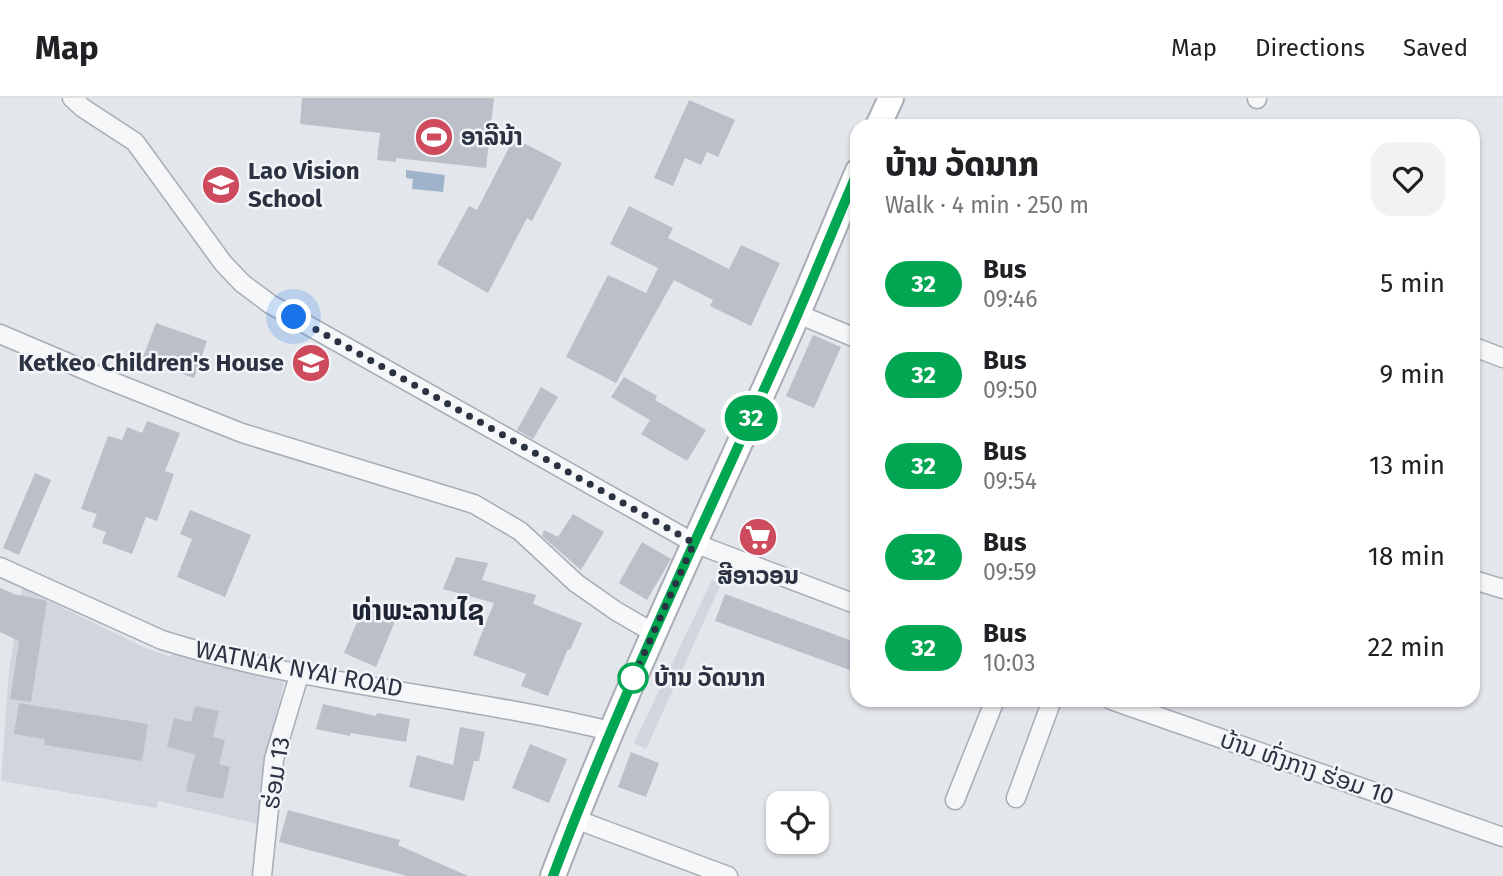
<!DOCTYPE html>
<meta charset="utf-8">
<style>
:root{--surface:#fff;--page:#f2f2f2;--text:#202124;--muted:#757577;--line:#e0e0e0}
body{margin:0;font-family:"Fira Sans","Noto Sans Lao",sans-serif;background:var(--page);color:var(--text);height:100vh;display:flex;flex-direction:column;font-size:26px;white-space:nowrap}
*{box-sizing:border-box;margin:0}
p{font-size:23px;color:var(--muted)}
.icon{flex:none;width:38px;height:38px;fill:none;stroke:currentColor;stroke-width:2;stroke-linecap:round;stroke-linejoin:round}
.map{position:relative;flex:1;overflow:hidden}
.details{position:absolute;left:850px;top:21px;width:630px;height:588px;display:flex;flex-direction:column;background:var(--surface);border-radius:21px;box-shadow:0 2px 5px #0004}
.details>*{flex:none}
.badge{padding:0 14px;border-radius:23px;font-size:24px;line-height:46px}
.buttons{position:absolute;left:766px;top:693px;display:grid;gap:14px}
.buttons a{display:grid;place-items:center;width:63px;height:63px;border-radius:14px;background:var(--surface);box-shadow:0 2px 5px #0004;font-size:35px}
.you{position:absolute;width:35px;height:35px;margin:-18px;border:5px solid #fff;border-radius:50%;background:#1a73e8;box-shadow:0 0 0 10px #1a73e833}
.map>.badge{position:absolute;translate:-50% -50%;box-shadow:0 0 0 4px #fff}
.round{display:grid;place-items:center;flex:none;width:74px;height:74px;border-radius:21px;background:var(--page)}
.headline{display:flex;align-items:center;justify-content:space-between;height:119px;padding:0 35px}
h1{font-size:33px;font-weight:800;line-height:52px}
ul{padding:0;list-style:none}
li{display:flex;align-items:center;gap:21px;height:91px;padding:0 35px}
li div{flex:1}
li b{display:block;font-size:26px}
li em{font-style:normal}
li .badge{min-width:77px;font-weight:700;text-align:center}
header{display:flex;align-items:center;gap:42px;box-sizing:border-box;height:98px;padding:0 35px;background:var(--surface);border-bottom:2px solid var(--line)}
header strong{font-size:33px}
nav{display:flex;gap:38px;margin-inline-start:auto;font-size:24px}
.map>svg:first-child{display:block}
</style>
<header>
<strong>Map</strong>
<nav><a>Map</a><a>Directions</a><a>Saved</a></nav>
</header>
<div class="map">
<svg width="1503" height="778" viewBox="0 0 1503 778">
<rect width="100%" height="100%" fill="#e3e6eb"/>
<path fill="#d1d5dd" d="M 712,482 L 721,486 L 646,651 L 634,645 Z
M 22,490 L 143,549 L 171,559 L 175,549 L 285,580 L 277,614 L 258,726 L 158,703 L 157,710 L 1,683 L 9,572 Z"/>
<path fill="#9fb3ca" d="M 406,72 L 445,77 L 443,94 L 412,91 L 413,81 L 406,80 Z"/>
<path fill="#babfc8" d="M 302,0 L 494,0 L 486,70 L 396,60 L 396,64 L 377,62 L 380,35 L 300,26 Z
M 689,2 L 735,22 L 718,59 L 707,54 L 701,67 L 685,60 L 673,88 L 654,80 Z
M 514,40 L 562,65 L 532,123 L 527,120 L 488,195 L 437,166 L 469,108 L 477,112 Z
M 629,108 L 673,130 L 668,140 L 729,171 L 741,147 L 780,165 L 751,228 L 710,208 L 713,202 L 674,182 L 616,285 L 566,259 L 608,177 L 646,195 L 658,170 L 610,146 Z
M 156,225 L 207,243 L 194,280 L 142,262 Z
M 813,237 L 841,249 L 814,310 L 786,298 Z
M 624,279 L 657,298 L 655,302 L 706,332 L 687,363 L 641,336 L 650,322 L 611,299 Z
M 541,289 L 558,299 L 533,341 L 517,332 Z
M 147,323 L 180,335 L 165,373 L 174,376 L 157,423 L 146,419 L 132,456 L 102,445 L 106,434 L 92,429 L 97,416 L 81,411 L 108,338 L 122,342 L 127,329 L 142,335 Z
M 35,375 L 51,382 L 19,457 L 3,450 Z
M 190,412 L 251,437 L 225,499 L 177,479 L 192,441 L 180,436 Z
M 573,416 L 604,434 L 581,472 L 542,438 L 544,432 L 558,439 Z
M 642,444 L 671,461 L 647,502 L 619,485 Z
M 456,459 L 488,465 L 482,482 L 536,497 L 533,506 L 582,525 L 570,552 L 568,551 L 548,598 L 521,588 L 526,576 L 473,557 L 494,505 L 443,491 Z
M 0,490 L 14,496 L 47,503 L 31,604 L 10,601 L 19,543 L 0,534 Z
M 725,496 L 858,545 L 858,575 L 715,523 Z
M 365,505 L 398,516 L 376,569 L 344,555 Z
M 19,605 L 148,626 L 142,663 L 44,647 L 45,641 L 14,636 Z
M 323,606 L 376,618 L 377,615 L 410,621 L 406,644 L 351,635 L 350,638 L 316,631 Z
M 195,608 L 219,613 L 213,639 L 225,642 L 219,666 L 230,669 L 223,701 L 186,693 L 195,656 L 167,649 L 174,620 L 191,624 Z
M 460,629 L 485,634 L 479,663 L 474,663 L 464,703 L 409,689 L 417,657 L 453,667 Z
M 530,646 L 567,661 L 549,705 L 512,690 Z
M 631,654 L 659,665 L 646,699 L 618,689 Z
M 288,712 L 400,742 L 398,747 L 468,778 L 407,778 L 279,744 Z"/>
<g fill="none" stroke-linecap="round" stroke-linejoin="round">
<g stroke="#a8adb5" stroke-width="21">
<path id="street" d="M 72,0 L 83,10 L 135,44 L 223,165 L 242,185 L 270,206 L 694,445 L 858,507
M 1257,1 L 1257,0
M 798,216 L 858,241
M 0,236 L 106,281 L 242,335 L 474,406 L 520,433 L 576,485 L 616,513 L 652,534
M 1474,249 L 1503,260
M 0,469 L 162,542 C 306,587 463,597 610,633
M 1474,482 L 1503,491
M 1111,602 L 1503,739
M 1016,700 L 1052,602
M 955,702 L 995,602
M 575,721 L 728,778
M 262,778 L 274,661 L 300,574"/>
</g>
<g stroke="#a8adb5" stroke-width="28">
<path id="secondary" d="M 878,28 L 891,0
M 553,778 C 621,599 703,428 781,254 C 808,194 832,133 858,73"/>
</g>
<use href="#street" stroke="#f6f7f9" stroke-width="18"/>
<use href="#secondary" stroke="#fff" stroke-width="24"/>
</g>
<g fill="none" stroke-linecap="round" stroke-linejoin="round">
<g stroke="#fff" stroke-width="16">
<path id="line" d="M 553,778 C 620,599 703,428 781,254 C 808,194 832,133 858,73"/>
</g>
<use href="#line" stroke="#00a651" stroke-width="10"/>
<path stroke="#2b3343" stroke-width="7" stroke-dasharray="0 12.6" d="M 294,219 L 694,445 L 633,580"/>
</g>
<defs>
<g id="stadium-disc" transform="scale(2.0125)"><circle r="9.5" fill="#ce4a5d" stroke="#f3f5f8"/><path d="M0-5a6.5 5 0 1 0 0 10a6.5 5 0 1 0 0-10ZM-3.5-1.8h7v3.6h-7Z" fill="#fff"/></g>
<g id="school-disc" transform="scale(2.0125)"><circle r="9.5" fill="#ce4a5d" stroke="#f3f5f8"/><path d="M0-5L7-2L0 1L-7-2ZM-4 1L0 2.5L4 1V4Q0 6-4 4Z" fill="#fff"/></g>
<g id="supermarket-disc" transform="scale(2.0125)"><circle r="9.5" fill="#ce4a5d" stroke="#f3f5f8"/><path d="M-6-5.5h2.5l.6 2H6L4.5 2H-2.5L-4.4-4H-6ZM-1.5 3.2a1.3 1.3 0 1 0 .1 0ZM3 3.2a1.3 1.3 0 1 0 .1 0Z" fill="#fff"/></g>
</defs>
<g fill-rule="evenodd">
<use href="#stadium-disc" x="434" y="39"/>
<use href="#school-disc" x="221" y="87"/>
<use href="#school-disc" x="311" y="265"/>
<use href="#supermarket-disc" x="758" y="439"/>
</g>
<circle fill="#fff" stroke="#00a651" stroke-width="3.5" cx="633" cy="580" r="14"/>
<g text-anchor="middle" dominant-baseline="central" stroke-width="5" stroke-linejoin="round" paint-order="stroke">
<g font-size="24" font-weight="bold" fill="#2b3343" stroke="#f3f5f8" text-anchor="start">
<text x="461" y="39">ອາລີນ້າ</text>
<text x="248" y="73">Lao Vision<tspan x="248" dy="28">School</tspan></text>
<text x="284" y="265" text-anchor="end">Ketkeo Children's House</text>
<text x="758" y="478" text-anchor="middle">ສີອາວອນ</text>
</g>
<g font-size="24" fill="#2b3343" stroke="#f3f5f8">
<text transform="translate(299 571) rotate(11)">WATNAK NYAI ROAD</text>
<text transform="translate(1307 670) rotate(19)">ບ້ານ ທົ່ງກາງ ຮ່ອມ 10</text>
<text transform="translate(276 675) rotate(-81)">ຮ່ອມ 13</text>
</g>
<g font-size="24" font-weight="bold" fill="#2b3343" stroke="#f3f5f8" text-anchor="start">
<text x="654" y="580">ບ້ານ ວັດນາກ</text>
</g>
<g font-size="28" font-weight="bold" fill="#1d2434" stroke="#f3f5f8">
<text x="418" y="512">ທ່າພະລານໄຊ</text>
</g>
</g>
</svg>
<div class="buttons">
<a><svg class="icon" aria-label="locate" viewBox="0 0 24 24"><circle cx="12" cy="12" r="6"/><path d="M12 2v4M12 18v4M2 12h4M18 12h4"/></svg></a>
</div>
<div class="you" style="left:294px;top:219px"></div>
<b class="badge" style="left:751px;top:320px;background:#00a651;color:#fff">32</b>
<section class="details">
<div class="headline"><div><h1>ບ້ານ ວັດນາກ</h1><p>Walk · 4 min · 250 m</p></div><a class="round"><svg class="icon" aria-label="heart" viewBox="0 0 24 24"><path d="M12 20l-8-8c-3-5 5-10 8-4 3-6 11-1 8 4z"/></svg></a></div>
<ul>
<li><span class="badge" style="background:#00a651;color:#fff">32</span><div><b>Bus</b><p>09:46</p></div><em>5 min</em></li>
<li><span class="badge" style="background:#00a651;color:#fff">32</span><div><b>Bus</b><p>09:50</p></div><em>9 min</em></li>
<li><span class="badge" style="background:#00a651;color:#fff">32</span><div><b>Bus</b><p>09:54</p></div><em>13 min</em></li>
<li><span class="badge" style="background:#00a651;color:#fff">32</span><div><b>Bus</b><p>09:59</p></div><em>18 min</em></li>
<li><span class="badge" style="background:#00a651;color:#fff">32</span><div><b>Bus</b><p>10:03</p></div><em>22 min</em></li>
</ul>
</section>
</div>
